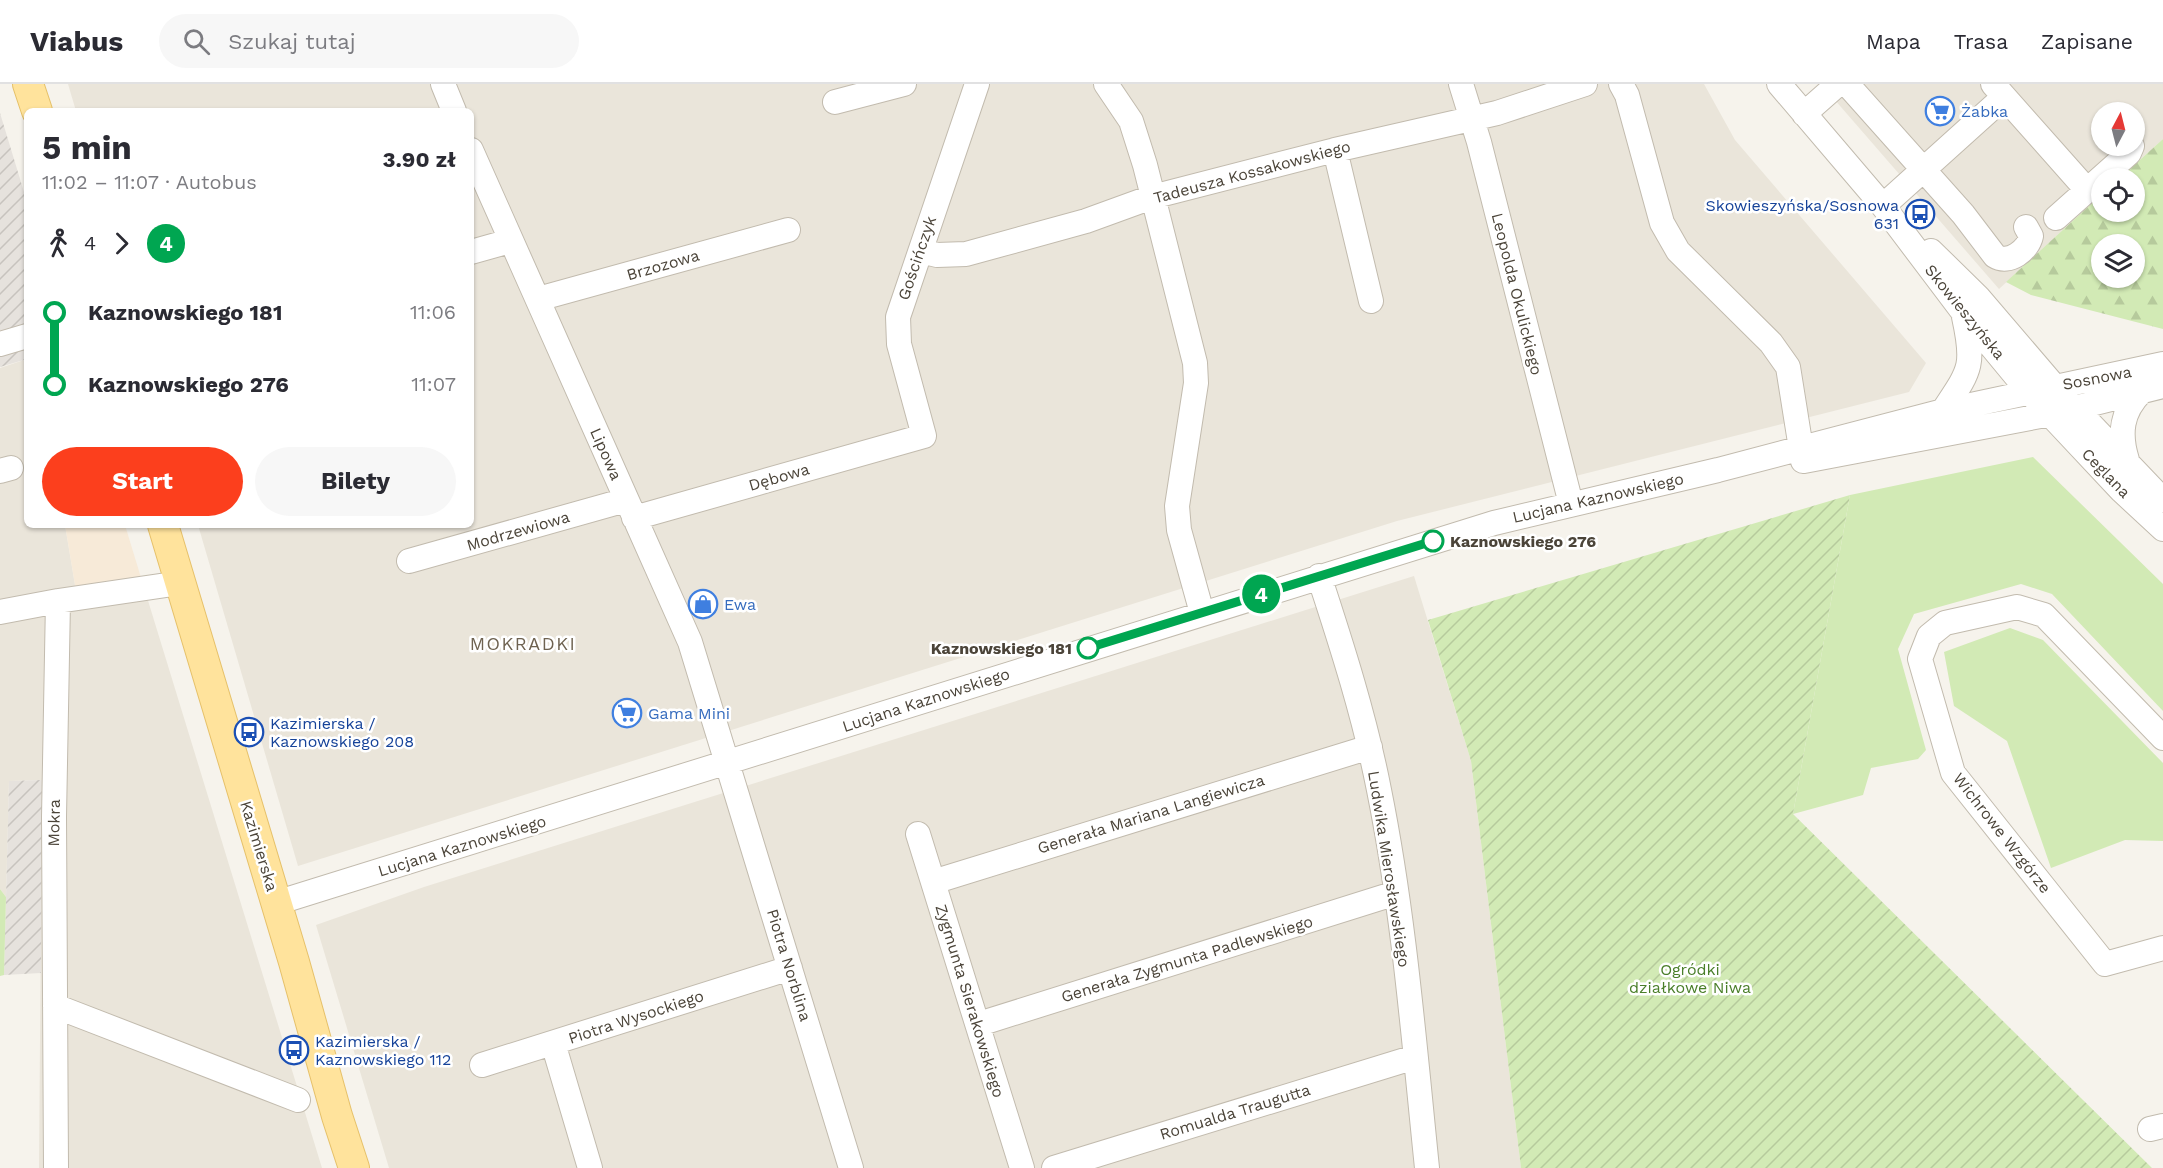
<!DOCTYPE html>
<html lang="pl">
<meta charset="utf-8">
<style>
:root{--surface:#fff;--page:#f7f7f7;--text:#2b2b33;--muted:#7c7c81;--line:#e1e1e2;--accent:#fc3f1d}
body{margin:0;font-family:"Work Sans",sans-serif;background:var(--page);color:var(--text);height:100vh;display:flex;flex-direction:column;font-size:22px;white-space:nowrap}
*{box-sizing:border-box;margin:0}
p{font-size:20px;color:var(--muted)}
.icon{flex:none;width:33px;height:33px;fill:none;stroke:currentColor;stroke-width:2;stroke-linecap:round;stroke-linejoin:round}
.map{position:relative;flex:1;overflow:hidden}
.drawer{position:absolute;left:24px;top:24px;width:450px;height:420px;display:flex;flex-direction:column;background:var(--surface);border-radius:9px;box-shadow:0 2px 4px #0004}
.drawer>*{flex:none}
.badge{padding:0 12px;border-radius:20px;font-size:21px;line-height:39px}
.needle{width:39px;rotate:7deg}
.tools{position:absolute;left:2091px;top:18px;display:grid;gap:12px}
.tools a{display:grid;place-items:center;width:54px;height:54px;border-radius:50%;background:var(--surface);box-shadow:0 2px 4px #0004;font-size:30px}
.map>.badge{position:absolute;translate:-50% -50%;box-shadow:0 0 0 3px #fff}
.legs{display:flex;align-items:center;gap:9px;height:66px;padding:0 18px;font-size:20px}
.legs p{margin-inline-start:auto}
.head{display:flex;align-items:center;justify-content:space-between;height:102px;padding:0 18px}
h1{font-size:33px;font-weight:700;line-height:45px}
.button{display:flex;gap:12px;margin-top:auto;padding:12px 18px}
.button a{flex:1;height:69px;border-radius:36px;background:var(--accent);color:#fff;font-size:24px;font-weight:700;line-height:69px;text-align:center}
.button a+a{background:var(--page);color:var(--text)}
ul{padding:0 18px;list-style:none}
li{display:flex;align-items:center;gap:21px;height:72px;font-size:22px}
li i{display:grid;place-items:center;width:9px;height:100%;margin:0 8px;background:currentColor}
li i::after{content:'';width:15px;height:15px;margin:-8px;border:4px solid;border-radius:50%;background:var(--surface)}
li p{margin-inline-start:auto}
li:first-child i{background:linear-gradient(#0000 50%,currentColor 0)}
li:last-child i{background:linear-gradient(currentColor 50%,#0000 0)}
header{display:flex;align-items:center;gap:36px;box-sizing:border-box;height:84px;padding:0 30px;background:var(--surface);border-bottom:2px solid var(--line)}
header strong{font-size:28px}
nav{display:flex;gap:33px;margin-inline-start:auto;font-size:21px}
.search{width:420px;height:54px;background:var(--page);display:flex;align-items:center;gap:15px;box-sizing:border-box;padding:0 21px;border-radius:33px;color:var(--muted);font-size:22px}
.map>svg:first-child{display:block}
</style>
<header>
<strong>Viabus</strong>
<div class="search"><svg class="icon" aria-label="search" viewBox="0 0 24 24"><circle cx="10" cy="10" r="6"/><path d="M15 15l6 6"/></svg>Szukaj tutaj</div>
<nav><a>Mapa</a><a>Trasa</a><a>Zapisane</a></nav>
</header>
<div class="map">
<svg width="2163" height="1084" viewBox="0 0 2163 1084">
<defs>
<pattern id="industrial-furrows" width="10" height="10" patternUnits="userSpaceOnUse" patternTransform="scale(1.5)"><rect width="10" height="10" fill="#e6e2dd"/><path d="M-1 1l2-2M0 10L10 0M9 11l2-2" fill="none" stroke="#c7c3be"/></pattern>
<pattern id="forest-firs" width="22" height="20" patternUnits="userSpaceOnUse" patternTransform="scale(1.5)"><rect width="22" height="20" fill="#d2eab5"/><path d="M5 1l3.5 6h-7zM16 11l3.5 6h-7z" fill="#b6ca9c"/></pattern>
<pattern id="garden-furrows" width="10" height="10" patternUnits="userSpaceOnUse" patternTransform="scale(1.5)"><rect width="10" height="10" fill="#d2eab5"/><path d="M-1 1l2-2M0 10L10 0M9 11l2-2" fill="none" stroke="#b6ca9c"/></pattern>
</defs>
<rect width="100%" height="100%" fill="#f6f3ec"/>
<path fill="#eae5da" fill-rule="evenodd" d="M 68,0 L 1704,0 L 1735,56 L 1926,279 L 1909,308 L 1397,437 L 298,782 L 198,441 L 471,441 L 471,27 L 76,27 Z
M 1821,0 L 2163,0 L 2163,55 L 2120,94 L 2102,94 L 2101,111 L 1999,205 ZM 2102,28 L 2134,28 L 2134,62 L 2102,62 Z
M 27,275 L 27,441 L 65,441 L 76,507 L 142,497 L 322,1084 L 39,1084 L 42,696 L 9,697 L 6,813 L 0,805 L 0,284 Z
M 1414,492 L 1471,677 L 1521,1084 L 389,1084 L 316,841 L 424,803 Z"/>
<path fill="#f7ead8" d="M 65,441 L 125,441 L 142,497 L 76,507 Z"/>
<path fill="url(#industrial-furrows)" d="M 0,29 L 27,118 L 27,275 L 0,283 Z
M 42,696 L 41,889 L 4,891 L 9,697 Z"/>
<path fill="#d2eab5" d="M 2033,373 L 2163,500 L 2163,627 L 2052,510 L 2021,500 L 1914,530 L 1898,565 L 1926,666 L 1918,675 L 1871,684 L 1863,711 L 1793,730 L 1850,411 Z
M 2010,544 L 2043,556 L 2163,679 L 2163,757 L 2125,756 L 2051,784 L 2007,657 L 1954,622 L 1944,568 Z
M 0,805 L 6,813 L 4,891 L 0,892 Z"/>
<path fill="url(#forest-firs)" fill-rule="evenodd" d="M 2163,55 L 2163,245 L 2031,211 L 2006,198 L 2101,111 L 2102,128 L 2134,128 L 2134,94 L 2120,94 ZM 2102,160 L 2134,160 L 2134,194 L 2102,194 Z"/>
<path fill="url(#garden-furrows)" d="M 1850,411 L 1793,730 L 2152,1084 L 1521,1084 L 1471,677 L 1428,536 Z"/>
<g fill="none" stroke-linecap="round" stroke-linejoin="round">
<g stroke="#c2bbae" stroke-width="26">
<path id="minor" d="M 443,0 L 454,27
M 1106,0 L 1131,37 L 1145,81 L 1195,279 L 1196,299 L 1177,422 L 1179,446 L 1202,529
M 1461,0 L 1479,58 L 1571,420
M 1621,0 L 1627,11 L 1662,139 L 1678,167 L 1771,259 L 1788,283 L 1803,377
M 1779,0 L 1883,122 L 1963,228 L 2030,309 L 2122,407 L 2163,445
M 1847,0 L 1963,130 L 1995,172 C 2009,181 2028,166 2031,152 L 2026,143
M 1993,0 L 2087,106
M 835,18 L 904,0
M 1804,30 L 1838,0
M 471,66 L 690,558 L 851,1084
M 1335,66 L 1371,217
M 1883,122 L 2004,13
M 2056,134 L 2129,69 L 2132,62
M 921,167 L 937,171 L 966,170 L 1086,137 L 1152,113 L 1335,66 L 1497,29 L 1585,0
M 1931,167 L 1978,213 L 2055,303 L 2163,416
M 471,168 L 510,157
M 538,215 L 788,146
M 0,260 L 27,252
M 1943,327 C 1970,286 1975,283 1964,233
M 2127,376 C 2119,350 2121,328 2141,308
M 1804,377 L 2051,330 L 2163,302
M 0,387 L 11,384
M 634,434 L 924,352 L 899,260 L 898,233 L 977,0
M 409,477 L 626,416
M 1319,492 C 1342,562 1365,634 1379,706 C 1404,830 1414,958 1427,1084
M 0,528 L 58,517
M 2163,654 L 2044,531 L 2017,523 L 1945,539 L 1929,552 L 1920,575 L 1953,689 L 2105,880 L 2163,864
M 918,750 L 1022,1084
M 933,798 L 1370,663
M 276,819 L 1494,439 L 1718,386 L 1943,327 L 2163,280
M 55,922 L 298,1016
M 979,940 L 1396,809
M 553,959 L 590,1084
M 482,981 L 790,884
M 2150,1045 L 2163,1042
M 56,1084 L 54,733 L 58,517 L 180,499
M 1054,1084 L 1415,973"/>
</g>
<g stroke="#e6c16a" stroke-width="32">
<path id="major" d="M 28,0 L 37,27
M 163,441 L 294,878 L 337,1032 L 354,1084"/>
</g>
<use href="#minor" stroke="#fff" stroke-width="24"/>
<use href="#major" stroke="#ffe39c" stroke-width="30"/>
</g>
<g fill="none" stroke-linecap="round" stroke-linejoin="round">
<g stroke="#fff" stroke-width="14">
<path id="line-1" d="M 1088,564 L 1433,457"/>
</g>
<use href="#line-1" stroke="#00a651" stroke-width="9"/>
</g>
<defs>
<g id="supermarket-ring" transform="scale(1.5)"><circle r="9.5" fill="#fff" stroke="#3f7fe0" stroke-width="1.5"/><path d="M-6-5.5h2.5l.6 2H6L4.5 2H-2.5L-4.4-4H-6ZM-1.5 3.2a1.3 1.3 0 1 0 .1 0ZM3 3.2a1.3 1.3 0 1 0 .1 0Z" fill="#3f7fe0"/></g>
<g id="bus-ring" transform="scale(1.5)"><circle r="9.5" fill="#fff" stroke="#1a4fb4" stroke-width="1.5"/><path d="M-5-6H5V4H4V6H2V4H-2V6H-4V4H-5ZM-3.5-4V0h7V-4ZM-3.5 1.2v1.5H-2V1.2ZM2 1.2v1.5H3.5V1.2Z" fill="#1a4fb4"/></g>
<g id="shop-ring" transform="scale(1.5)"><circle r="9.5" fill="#fff" stroke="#3f7fe0" stroke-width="1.5"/><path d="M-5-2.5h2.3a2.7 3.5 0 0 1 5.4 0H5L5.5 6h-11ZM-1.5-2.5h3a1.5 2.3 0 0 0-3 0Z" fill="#3f7fe0"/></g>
</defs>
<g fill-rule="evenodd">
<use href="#supermarket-ring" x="1940" y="27"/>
<use href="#bus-ring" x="1920" y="130"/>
<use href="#shop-ring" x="703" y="520"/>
<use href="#supermarket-ring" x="627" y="629"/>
<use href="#bus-ring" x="249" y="648"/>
<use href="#bus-ring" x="294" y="966"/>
</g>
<g fill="#fff" stroke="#00a651" stroke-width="3">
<circle cx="1433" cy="457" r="10"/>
<circle cx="1088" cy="564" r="10"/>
</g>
<g text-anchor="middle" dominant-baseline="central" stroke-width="5" stroke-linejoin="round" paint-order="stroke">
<g font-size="16" fill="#366cbe" stroke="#fff" text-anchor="start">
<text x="1961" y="27">Żabka</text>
<text x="724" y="520">Ewa</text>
<text x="648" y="629">Gama Mini</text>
</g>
<g font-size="16" fill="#4b4439" stroke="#fff">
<text transform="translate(1252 88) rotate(-15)">Tadeusza Kossakowskiego</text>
<text transform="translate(917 174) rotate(-71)">Gościńczyk</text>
<text transform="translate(663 181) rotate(-16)">Brzozowa</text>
<text transform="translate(1517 210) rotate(76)">Leopolda Okulickiego</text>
<text transform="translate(1965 228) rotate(51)">Skowieszyńska</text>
<text transform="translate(2097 294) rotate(-11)">Sosnowa</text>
<text transform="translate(606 370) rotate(66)">Lipowa</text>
<text transform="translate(2106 389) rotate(46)">Ceglana</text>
<text transform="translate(779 393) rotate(-16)">Dębowa</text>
<text transform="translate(1598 414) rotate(-13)">Lucjana Kaznowskiego</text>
<text transform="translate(518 447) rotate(-16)">Modrzewiowa</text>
<text transform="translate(926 616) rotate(-18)">Lucjana Kaznowskiego</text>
<text transform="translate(1151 730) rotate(-17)">Generała Mariana Langiewicza</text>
<text transform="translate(54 739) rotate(-89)">Mokra</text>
<text transform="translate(2002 749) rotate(52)">Wichrowe Wzgórze</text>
<text transform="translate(259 762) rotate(73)">Kazimierska</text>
<text transform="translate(462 762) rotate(-17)">Lucjana Kaznowskiego</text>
<text transform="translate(1389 785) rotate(81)">Ludwika Mierosławskiego</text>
<text transform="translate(1187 875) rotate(-17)">Generała Zygmunta Padlewskiego</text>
<text transform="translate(789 881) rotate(73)">Piotra Norblina</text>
<text transform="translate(970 917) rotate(73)">Zygmunta Sierakowskiego</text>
<text transform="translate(636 933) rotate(-18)">Piotra Wysockiego</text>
<text transform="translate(1235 1028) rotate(-17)">Romualda Traugutta</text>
</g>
<g font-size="16" fill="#164399" stroke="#fff" text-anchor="start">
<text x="1899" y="121" text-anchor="end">Skowieszyńska/Sosnowa<tspan x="1899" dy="18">631</tspan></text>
<text x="270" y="639">Kazimierska /<tspan x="270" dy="18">Kaznowskiego 208</tspan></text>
<text x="315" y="957">Kazimierska /<tspan x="315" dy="18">Kaznowskiego 112</tspan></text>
</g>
<g font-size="16" font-weight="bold" fill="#4b4439" stroke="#fff" text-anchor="start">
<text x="1450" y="457">Kaznowskiego 276</text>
<text x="1072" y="564" text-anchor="end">Kaznowskiego 181</text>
</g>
<g font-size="16" fill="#4a7f2a" stroke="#fff">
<text x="1690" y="885">Ogródki<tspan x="1690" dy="18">działkowe Niwa</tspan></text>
</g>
<g font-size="18" letter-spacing="1.5" fill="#6e6250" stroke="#fff">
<text x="523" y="559">MOKRADKI</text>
</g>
</g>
</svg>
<div class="tools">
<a><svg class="needle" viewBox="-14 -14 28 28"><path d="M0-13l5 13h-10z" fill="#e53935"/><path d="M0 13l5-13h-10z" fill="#7c7c81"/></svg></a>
<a><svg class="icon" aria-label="locate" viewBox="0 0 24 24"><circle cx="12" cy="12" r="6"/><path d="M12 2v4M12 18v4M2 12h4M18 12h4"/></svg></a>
<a><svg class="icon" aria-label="layers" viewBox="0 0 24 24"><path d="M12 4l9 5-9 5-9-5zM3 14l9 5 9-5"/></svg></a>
</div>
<b class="badge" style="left:1261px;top:510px;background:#00a651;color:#fff">4</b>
<section class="drawer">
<div class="head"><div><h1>5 min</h1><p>11:02 – 11:07 · Autobus</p></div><b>3.90 zł</b></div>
<div class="legs"><svg class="icon" aria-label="walk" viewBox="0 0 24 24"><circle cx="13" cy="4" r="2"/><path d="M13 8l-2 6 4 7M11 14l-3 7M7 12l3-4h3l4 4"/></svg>4<svg class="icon" aria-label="forward" viewBox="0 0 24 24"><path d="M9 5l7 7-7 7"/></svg><b class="badge" style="background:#00a651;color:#fff">4</b></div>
<ul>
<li><i style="color:#00a651"></i><b>Kaznowskiego 181</b><p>11:06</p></li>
<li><i style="color:#00a651"></i><b>Kaznowskiego 276</b><p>11:07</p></li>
</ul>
<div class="button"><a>Start</a><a>Bilety</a></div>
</section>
</div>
